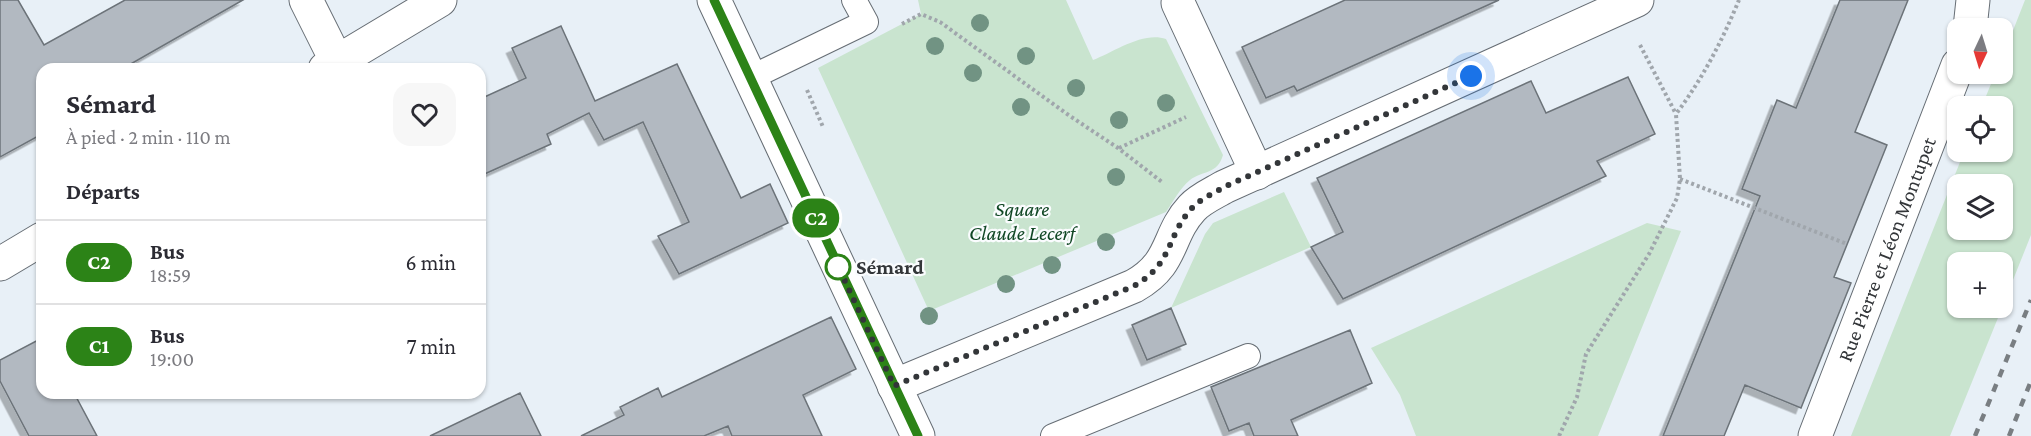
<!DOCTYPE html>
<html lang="fr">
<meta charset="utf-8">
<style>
:root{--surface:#fff;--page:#f7f7f7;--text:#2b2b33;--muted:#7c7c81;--line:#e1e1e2}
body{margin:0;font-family:"Crimson Pro",serif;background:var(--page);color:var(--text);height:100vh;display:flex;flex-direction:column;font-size:22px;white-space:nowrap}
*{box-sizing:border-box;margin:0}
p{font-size:20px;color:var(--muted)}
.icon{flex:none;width:33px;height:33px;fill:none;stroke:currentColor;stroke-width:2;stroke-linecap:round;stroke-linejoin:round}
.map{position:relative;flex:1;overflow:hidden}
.sheet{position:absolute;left:36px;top:63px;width:450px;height:336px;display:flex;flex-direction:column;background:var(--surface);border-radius:18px;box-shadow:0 2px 4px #0004}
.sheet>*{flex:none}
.badge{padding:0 12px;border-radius:20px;font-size:21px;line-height:39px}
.needle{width:39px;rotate:184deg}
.buttons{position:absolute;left:1947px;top:18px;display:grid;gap:12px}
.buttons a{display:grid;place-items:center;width:66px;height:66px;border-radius:12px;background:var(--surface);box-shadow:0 2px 4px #0004;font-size:30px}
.you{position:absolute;width:30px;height:30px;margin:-15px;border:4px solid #fff;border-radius:50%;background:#1a73e8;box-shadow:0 0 0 9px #1a73e833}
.map>.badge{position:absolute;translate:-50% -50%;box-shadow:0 0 0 3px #fff}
h2{padding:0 30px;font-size:22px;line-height:54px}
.round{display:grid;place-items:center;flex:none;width:63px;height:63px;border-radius:18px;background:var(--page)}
.head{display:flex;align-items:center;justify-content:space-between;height:102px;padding:0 30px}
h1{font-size:28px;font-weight:700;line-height:45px}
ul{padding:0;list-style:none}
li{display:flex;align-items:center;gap:18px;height:84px;padding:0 30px;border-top:2px solid var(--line)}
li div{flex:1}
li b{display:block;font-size:22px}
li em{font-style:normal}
li .badge{min-width:66px;font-weight:700;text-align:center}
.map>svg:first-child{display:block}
</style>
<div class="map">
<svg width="2031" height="436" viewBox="0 0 2031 436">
<defs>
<filter id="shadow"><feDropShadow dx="-5.5" dy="5.5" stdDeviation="0" flood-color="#0004"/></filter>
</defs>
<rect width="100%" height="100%" fill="#e8f0f7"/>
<path fill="#c9e4cf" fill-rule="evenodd" d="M 918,0 L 1066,0 L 1093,60 C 1114,52 1143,31 1166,39 L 1223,155 C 1217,175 1203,170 1190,180 C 1180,188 1173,202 1166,212 L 929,311 L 818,68 L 921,14 Z
M 2025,0 L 2031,0 L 2031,235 L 2003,305 L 2002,262 L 1958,262 L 1958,308 L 2002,308 L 1950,436 L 1851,436 L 1964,152 L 2002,152 L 2002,106 L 1982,106 L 1995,74 L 2002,74 L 2003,56 ZM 2002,184 L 2002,230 L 1958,230 L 1958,184 Z
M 1284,192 L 1311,247 L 1171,308 L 1205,234 L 1213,223 Z
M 1647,223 L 1681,231 L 1598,436 L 1416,436 L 1400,395 L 1371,348 Z"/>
<path fill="#b2b9c1" stroke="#6c7379" stroke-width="1.5" filter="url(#shadow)" d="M 0,0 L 18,0 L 44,45 L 125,0 L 243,0 L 122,69 L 42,69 L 42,134 L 0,157 Z
M 1345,0 L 1499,0 L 1297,91 L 1294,86 L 1266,98 L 1242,47 Z
M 1840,0 L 1908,0 L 1855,132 L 1887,145 L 1834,277 L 1851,283 L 1801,408 L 1745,385 L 1724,436 L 1663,436 L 1760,196 L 1742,189 L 1777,100 L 1796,108 Z
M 561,26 L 595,101 L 677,64 L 741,198 L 770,184 L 788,223 L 679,274 L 658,236 L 689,222 L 643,122 L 604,140 L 589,113 L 547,134 L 551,144 L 480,176 L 480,99 L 526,78 L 512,48 Z
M 1628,77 L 1655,134 L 1597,161 L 1606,176 L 1343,299 L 1311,247 L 1343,232 L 1317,178 L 1531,81 L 1546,113 Z
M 1171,308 L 1186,344 L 1147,360 L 1132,325 Z
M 831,317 L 856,369 L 803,395 L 822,436 L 732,436 L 728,426 L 704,436 L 581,436 L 624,415 L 620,407 L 658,388 L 662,397 Z
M 1350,330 L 1372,383 L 1291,420 L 1298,436 L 1254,436 L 1249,423 L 1229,431 L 1211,387 Z
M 42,338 L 42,393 L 74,393 L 97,436 L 29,436 L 0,381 L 0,360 Z
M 520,393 L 541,436 L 430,436 Z"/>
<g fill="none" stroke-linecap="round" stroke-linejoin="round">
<g stroke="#666d74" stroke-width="26">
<path id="lane" d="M 750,78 L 866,22 L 854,0
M 1053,436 L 1248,356"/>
</g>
<g stroke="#666d74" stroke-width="35">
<g id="street">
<path d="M 306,0 L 337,62"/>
<path d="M 714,0 L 918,436"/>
<path d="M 1178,3 L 1257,173"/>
<path d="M 1970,28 L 1973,0"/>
<path d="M 325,69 L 440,0"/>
<path d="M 0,264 L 42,239"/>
<path d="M 894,386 L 1134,286 C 1175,263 1166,236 1192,208 C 1200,199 1214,193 1224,187 L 1637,0"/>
<path id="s1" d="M 1815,436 L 1958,65"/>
</g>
</g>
<path stroke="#a0a6ac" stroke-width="4" stroke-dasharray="3 3" stroke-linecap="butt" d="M 902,24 L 921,14 L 940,22 L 1067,114 L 1118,148 L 1162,182
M 1640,45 L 1676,114
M 807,90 L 823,127
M 1119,148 L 1186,117
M 1680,179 L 1847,244
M 1559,436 L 1577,397 L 1586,354 L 1649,254 L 1677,198 L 1680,179 L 1676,114 C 1703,78 1722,41 1739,0"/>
<use href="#lane" stroke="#fff" stroke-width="24"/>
<use href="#street" stroke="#fff" stroke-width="33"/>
<path stroke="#797e82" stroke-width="4.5" stroke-dasharray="8 8" stroke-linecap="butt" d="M 1975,436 L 2031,300
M 2009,436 L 2031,381"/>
</g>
<g fill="#719383">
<circle cx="980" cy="23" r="9"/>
<circle cx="935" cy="46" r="9"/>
<circle cx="1026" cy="56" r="9"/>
<circle cx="973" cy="73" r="9"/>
<circle cx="1076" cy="88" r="9"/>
<circle cx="1166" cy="103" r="9"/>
<circle cx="1021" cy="107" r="9"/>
<circle cx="1119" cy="120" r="9"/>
<circle cx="1116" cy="177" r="9"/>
<circle cx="1106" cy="242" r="9"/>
<circle cx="1052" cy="265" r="9"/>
<circle cx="1006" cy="284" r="9"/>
<circle cx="929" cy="316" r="9"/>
</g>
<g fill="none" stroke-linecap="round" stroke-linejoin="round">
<g stroke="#fff" stroke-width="14">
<path id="line" d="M 714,0 L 918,436"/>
</g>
<use href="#line" stroke="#2c8317" stroke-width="9"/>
<path stroke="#333639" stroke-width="6" stroke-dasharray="0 10.8" d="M 838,267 L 837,264 L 894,386 L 1134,286 C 1174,263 1166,236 1192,208 C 1200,199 1214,193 1224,187 L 1471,76"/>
</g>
<circle fill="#fff" stroke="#2c8317" stroke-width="3" cx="838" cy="267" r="12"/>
<g text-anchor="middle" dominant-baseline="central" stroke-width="4.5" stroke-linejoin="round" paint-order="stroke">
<g font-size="21" font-style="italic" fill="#104724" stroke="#fafcfe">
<text x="1022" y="209">Square<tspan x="1022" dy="24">Claude Lecerf</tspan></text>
</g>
<g font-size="21" fill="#333639" stroke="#fafcfe">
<text stroke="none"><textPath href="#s1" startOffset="200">Rue Pierre et Léon Montupet</textPath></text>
</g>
<g font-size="21" font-weight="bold" fill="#333639" stroke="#fafcfe" text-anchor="start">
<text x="856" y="267">Sémard</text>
</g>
</g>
</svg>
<div class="buttons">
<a><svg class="needle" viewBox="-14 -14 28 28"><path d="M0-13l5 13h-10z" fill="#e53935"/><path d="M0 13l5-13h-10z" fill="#7c7c81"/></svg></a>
<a><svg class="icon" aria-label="locate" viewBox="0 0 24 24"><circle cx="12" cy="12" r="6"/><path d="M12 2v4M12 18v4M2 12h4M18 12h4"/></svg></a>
<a><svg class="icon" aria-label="layers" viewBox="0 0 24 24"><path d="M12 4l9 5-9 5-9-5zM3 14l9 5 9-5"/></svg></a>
<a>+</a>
</div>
<div class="you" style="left:1471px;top:76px"></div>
<b class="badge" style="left:816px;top:218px;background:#2c8317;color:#fff">C2</b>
<section class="sheet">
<div class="head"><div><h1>Sémard</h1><p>À pied · 2 min · 110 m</p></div><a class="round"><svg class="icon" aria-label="heart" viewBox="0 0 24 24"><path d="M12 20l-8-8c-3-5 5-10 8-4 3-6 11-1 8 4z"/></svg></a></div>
<h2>Départs</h2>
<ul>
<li><span class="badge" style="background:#2c8317;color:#fff">C2</span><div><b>Bus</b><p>18:59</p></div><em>6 min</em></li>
<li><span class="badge" style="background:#2c8317;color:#fff">C1</span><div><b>Bus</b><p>19:00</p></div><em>7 min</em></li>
</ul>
</section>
</div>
